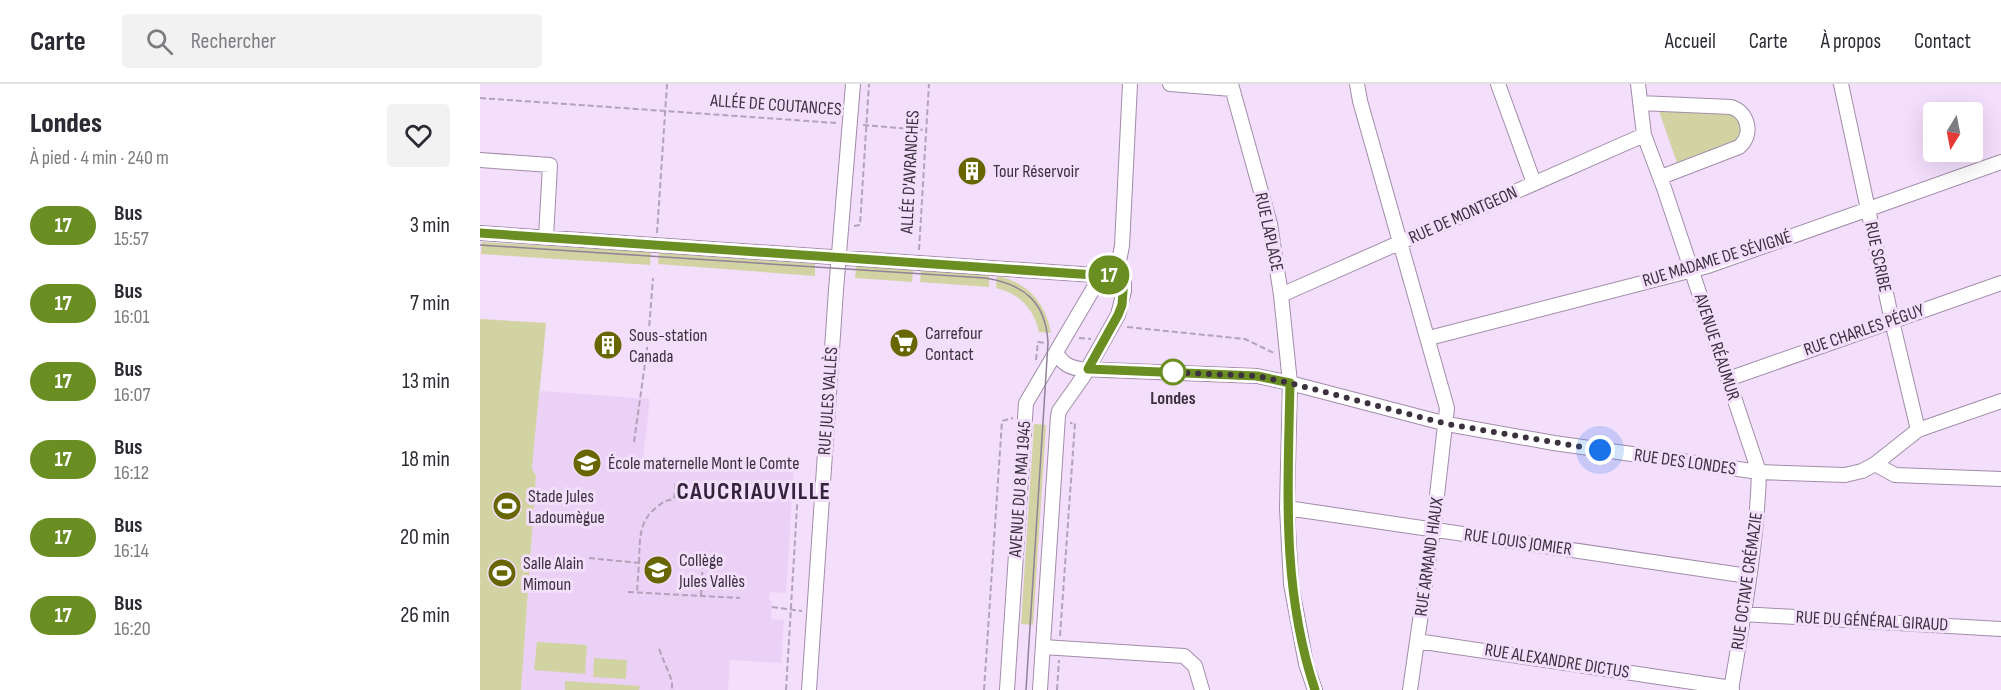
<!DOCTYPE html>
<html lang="fr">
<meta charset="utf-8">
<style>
:root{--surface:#fff;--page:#f2f2f3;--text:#2b2b33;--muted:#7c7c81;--line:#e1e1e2}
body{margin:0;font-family:"Sofia Sans Condensed",sans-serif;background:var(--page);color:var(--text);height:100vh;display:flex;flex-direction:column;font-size:22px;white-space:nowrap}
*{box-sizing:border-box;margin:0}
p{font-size:20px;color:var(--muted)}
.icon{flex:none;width:33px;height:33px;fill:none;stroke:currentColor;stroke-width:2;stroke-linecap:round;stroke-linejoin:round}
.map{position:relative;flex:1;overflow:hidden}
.panel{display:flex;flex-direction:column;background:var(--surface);width:480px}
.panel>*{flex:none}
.badge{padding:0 12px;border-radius:20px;font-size:21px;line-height:39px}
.needle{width:39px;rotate:190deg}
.tools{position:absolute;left:1443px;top:18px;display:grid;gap:12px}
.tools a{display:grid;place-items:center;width:60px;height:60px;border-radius:6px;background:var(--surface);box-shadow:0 6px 24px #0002;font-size:30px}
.you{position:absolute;width:30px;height:30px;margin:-15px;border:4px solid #fff;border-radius:50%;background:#1a73e8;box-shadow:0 0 0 9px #1a73e833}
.map>.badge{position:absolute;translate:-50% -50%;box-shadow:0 0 0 3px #fff}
.round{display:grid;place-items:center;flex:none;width:63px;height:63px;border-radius:6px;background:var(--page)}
.headline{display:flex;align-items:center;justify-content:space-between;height:102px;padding:0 30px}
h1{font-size:28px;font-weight:800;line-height:45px}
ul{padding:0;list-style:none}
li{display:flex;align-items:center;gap:18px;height:78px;padding:0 30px}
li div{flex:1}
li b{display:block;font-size:22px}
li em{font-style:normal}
li .badge{min-width:66px;font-weight:700;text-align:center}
header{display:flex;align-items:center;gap:36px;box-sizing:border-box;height:84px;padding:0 30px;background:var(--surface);border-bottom:2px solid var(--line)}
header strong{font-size:28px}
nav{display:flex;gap:33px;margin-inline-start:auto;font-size:21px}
.search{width:420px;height:54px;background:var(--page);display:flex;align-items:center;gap:15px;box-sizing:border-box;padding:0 21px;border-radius:6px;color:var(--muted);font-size:22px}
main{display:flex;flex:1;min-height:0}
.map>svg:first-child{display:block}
</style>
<header>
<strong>Carte</strong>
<div class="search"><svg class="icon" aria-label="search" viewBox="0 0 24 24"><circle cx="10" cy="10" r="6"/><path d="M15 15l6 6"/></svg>Rechercher</div>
<nav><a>Accueil</a><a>Carte</a><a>À propos</a><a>Contact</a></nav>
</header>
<main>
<section class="panel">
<div class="headline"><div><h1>Londes</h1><p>À pied · 4 min · 240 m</p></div><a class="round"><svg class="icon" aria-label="heart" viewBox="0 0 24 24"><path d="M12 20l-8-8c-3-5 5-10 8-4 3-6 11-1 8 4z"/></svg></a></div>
<ul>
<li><span class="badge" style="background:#6b8e23;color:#fff">17</span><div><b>Bus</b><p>15:57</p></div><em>3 min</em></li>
<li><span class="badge" style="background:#6b8e23;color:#fff">17</span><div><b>Bus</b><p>16:01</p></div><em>7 min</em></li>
<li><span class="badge" style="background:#6b8e23;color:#fff">17</span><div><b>Bus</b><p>16:07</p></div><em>13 min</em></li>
<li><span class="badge" style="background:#6b8e23;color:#fff">17</span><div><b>Bus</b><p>16:12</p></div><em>18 min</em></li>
<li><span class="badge" style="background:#6b8e23;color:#fff">17</span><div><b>Bus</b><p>16:14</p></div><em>20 min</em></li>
<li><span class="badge" style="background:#6b8e23;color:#fff">17</span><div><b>Bus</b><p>16:20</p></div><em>26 min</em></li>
</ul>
</section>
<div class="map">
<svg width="1521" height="606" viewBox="0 0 1521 606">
<rect width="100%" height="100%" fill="#f3defc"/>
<path fill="#ead1f5" d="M 61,307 L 170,315 L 163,374 L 314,384 L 306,509 L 290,508 L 289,516 L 292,517 L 291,535 L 304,536 L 301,579 L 250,576 L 248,606 L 41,606 L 56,392 L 52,384 L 57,319 Z"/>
<path fill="#d2d3a2" d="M 1179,27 L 1254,31 C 1263,37 1262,47 1259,57 L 1197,79 Z
M 2,158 L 171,168 L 170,181 L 1,170 Z
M 179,169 L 335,180 L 335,192 L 178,180 Z
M 376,182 L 433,186 L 432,198 L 375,194 Z
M 441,186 L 509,191 L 509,203 L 440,198 Z
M 517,192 C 547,198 566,219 571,249 L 559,248 C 554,225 539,209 516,204 Z
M 0,235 L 66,239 C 62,288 56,335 52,384 L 56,392 L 41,606 L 0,606 Z
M 554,340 L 566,341 L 553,541 L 541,540 Z
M 57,558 L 107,561 L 105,590 L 54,586 Z
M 114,574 L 147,576 L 146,595 L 113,593 Z
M 85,597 L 160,602 L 159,606 L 85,606 Z"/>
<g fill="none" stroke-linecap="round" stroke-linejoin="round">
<g stroke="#a18da9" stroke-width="16">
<path id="minor" d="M 690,0 L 752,5
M 751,0 L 790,140 L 801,211 L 810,299 L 807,424 L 811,500 L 826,580 L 835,606
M 877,0 L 880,17 L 967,324 L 953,446 L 930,606
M 1018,0 L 1054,99
M 1158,0 L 1164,51 L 1184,104 L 1279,388 C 1277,461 1263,534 1251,606
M 1361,0 L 1412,237 L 1438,346
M 1160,19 L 1251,23 C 1268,28 1274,51 1259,63 L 1181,93
M 0,76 L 70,81 L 66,153
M 0,149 L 644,193
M 639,177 L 642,162 L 650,0
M 801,211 L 1164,51
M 949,254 L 1228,182 L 1521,78
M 576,268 C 582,279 588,283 600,285 L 777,292 L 810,299 L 967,340 L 1074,359 L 1279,388 L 1365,391 L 1382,387 L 1395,380 L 1438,346 L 1521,317
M 1248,295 L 1521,199
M 1395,380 L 1415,391 L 1521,395
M 807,424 L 1268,492
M 1263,530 L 1521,545
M 937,557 L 1252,604
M 563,563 L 704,572 L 715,582 L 722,606
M 329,606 L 356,206 L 373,0
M 527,606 L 546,319 L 622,190 L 639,177
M 560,606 L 578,332 L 579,327 L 603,293 L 638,231 L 644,207 L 644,193 L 642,184"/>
</g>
<path stroke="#b3a3ba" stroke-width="2" stroke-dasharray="6 3" stroke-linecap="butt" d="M 0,14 L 356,39
M 383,41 L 445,46
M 374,142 L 380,141 L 389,0
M 177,149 L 187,0
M 439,166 L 449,0
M 647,243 L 765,255 L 794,269
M 599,254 L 611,255
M 556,276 L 558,258 L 567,259
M 154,358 L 168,258 L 173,194
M 109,474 L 159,479 L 157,508
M 159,479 C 160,457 158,437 177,423 C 183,418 186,416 194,415 L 196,397
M 148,508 L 260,514
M 221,512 L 223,476
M 292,523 L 322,527
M 580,552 L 595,339 L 590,339
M 179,565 L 192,597 L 192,606
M 306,606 L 318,406
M 504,606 L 522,337 L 533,334
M 577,606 L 579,576"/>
<use href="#minor" stroke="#fff" stroke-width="14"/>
<path stroke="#918297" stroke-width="1.5" d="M 0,161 L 505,194 C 544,200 566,218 568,259 L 546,606"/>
</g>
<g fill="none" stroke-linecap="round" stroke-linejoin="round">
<g stroke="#fff" stroke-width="14">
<path id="line" d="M 0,149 L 644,193 L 642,221 L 638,231 L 608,285 L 777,292 L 810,299 C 808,405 801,504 835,606"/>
</g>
<use href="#line" stroke="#6b8e23" stroke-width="9"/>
<path stroke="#3b323e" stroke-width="6" stroke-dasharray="0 10.8" d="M 693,288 L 684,288 L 777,292 L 810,299 L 967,340 L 1120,366"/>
</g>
<defs>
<g id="building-disc" transform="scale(1.5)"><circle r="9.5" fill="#686600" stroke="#f3defc"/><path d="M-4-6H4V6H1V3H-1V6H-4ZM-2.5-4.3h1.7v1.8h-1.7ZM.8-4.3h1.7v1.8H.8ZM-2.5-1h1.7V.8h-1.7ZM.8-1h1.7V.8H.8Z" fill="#fff"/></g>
<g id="supermarket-disc" transform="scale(1.5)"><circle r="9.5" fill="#686600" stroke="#f3defc"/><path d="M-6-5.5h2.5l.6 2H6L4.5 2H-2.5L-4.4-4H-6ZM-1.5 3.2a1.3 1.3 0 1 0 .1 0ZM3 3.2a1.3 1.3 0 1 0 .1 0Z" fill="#fff"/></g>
<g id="school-disc" transform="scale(1.5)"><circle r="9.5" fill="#686600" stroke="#f3defc"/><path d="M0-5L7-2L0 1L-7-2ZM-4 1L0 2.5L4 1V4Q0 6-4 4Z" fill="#fff"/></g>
<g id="stadium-disc" transform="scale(1.5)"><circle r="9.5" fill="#686600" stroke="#f3defc"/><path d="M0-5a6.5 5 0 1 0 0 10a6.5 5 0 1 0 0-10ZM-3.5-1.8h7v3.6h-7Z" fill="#fff"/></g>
</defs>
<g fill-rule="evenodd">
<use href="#building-disc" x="492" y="87"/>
<use href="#supermarket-disc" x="424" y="259"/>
<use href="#building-disc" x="128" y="261"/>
<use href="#school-disc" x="107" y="379"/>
<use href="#stadium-disc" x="27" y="422"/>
<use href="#school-disc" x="178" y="486"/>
<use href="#stadium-disc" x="22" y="489"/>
</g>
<circle fill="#fff" stroke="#6b8e23" stroke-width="3" cx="693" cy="288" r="12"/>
<g text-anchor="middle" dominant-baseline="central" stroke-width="6" stroke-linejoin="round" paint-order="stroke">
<g font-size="18" fill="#3b323e" stroke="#f3defc">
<text transform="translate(296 21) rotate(4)">ALLÉE DE COUTANCES</text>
<text transform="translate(430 88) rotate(-87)">ALLÉE D'AVRANCHES</text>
<text transform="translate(983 131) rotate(-24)">RUE DE MONTGEON</text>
<text transform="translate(789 148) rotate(78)">RUE LAPLACE</text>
<text transform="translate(1398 173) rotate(78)">RUE SCRIBE</text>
<text transform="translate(1237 175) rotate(-17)">RUE MADAME DE SÉVIGNÉ</text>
<text transform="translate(1384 246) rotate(-19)">RUE CHARLES PÉGUY</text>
<text transform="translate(1237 263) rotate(72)">AVENUE RÉAUMUR</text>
<text transform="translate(348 317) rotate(-86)">RUE JULES VALLÈS</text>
<text transform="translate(1205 378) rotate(8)">RUE DES LONDES</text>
<text transform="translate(540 405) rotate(-86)">AVENUE DU 8 MAI 1945</text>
<text transform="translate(1038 458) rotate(8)">RUE LOUIS JOMIER</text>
<text transform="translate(949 473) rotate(-82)">RUE ARMAND HIAUX</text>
<text transform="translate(1267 497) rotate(-82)">RUE OCTAVE CRÉMAZIE</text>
<text transform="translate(1392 537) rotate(3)">RUE DU GÉNÉRAL GIRAUD</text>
<text transform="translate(1077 577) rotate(9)">RUE ALEXANDRE DICTUS</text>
</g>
<g font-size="18" fill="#3b323e" stroke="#f3defc" text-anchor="start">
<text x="513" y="87">Tour Réservoir</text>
<text x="445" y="249">Carrefour<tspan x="445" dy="21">Contact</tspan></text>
<text x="149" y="251">Sous-station<tspan x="149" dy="21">Canada</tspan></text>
<text x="128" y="379">École maternelle Mont le Comte</text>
<text x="48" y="412">Stade Jules<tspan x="48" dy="21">Ladoumègue</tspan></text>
<text x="199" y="476">Collège<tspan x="199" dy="21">Jules Vallès</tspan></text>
<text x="43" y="479">Salle Alain<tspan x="43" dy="21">Mimoun</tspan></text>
</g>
<g font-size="18" font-weight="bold" fill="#3b323e" stroke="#f3defc">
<text x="693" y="314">Londes</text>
</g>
<g font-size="24" font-weight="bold" letter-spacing="1.5" fill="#34243a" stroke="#f3defc">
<text x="274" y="407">CAUCRIAUVILLE</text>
</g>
</g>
</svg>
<div class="tools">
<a><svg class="needle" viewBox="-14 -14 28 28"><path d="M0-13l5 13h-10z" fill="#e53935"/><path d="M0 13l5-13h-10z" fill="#7c7c81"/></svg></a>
</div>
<div class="you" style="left:1120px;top:366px"></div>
<b class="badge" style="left:629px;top:191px;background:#6b8e23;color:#fff">17</b>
</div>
</main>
